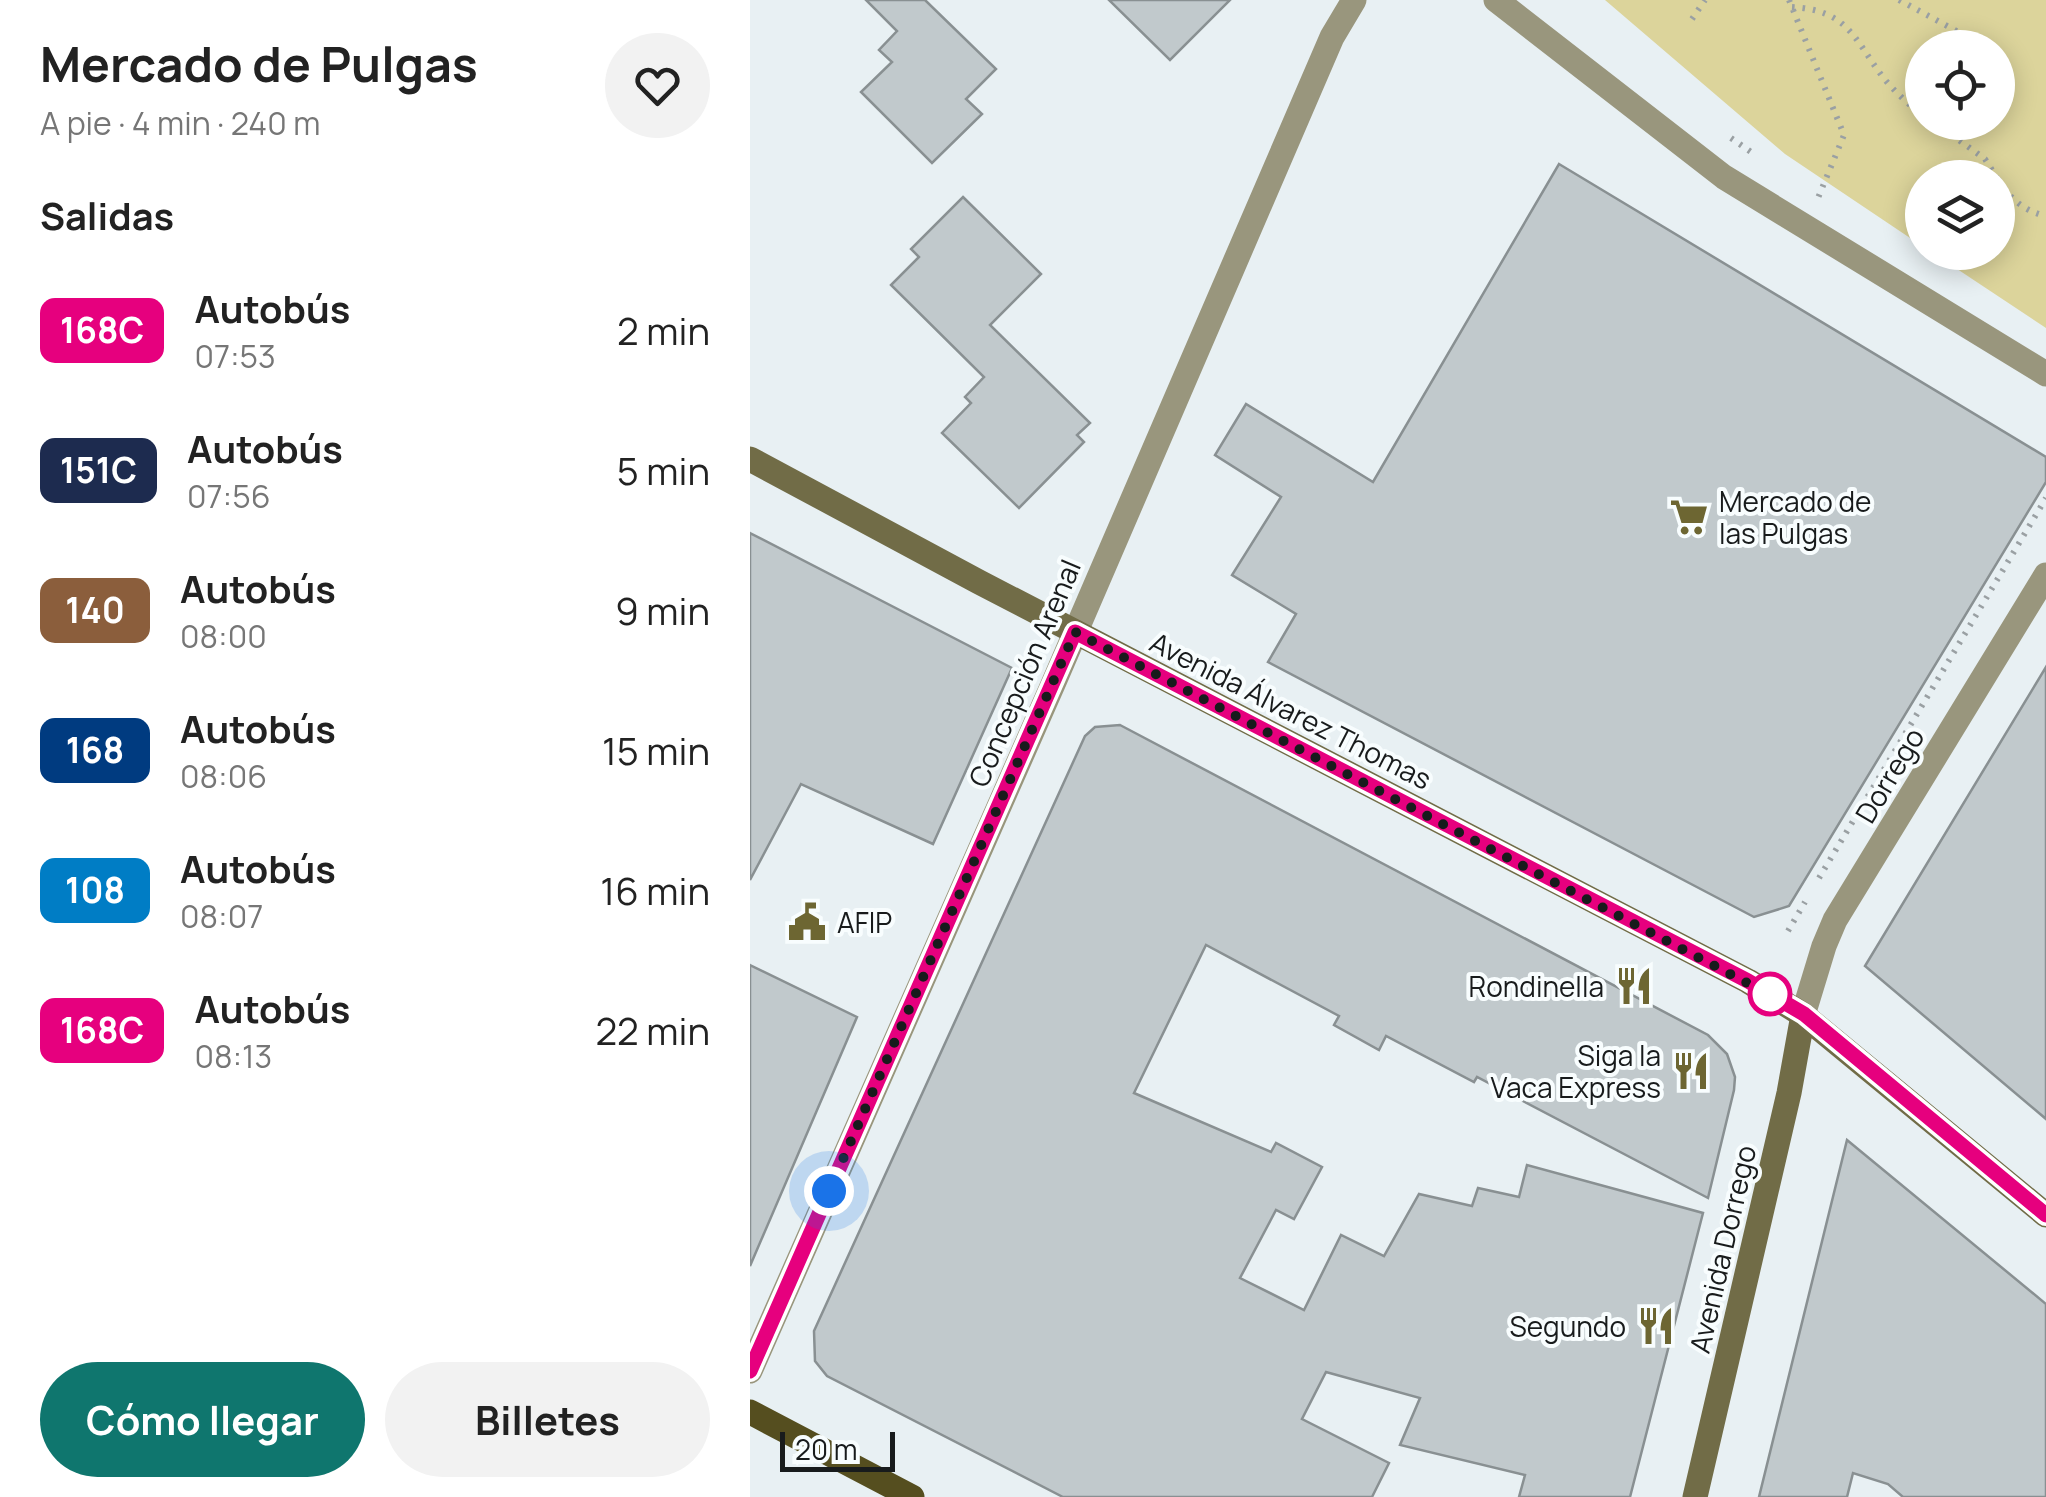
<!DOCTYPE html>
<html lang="es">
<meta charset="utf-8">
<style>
:root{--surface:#fff;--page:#f2f2f2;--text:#222;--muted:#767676;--accent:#0f766e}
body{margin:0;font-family:Manrope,sans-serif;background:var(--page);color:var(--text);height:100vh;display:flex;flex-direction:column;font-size:38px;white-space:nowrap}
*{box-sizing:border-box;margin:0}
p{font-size:32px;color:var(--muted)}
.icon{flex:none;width:55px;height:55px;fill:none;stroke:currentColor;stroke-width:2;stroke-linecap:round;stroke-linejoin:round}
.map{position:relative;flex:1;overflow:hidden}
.sheet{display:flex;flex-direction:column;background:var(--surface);width:750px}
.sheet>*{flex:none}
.badge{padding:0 20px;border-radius:15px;font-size:35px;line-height:65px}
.controls{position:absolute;left:1155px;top:30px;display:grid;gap:20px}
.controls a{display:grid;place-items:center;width:110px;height:110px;border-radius:50%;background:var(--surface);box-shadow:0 5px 25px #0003;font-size:50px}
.scale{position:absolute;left:30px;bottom:25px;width:115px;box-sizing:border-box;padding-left:10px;border:5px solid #181b1c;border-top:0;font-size:28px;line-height:35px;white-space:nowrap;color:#181b1c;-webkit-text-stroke:8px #f8fdfe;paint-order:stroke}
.you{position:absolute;width:50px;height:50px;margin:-25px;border:8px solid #fff;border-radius:50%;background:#1a73e8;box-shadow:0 0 0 15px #1a73e833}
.map>.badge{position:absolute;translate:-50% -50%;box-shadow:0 0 0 5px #fff}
h2{padding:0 40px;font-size:38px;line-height:90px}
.round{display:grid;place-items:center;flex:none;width:105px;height:105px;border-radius:52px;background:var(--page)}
.overview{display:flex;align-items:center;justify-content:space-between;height:170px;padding:0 40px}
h1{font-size:48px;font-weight:700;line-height:75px}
.button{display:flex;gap:20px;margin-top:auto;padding:20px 40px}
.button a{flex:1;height:115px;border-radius:60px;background:var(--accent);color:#fff;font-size:40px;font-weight:700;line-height:115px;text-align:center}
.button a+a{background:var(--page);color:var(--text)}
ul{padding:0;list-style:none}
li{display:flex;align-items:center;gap:30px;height:140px;padding:0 40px}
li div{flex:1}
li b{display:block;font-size:38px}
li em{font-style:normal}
li .badge{min-width:110px;font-weight:700;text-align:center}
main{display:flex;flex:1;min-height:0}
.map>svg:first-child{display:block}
</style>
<main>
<section class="sheet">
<div class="overview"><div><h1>Mercado de Pulgas</h1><p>A pie · 4 min · 240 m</p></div><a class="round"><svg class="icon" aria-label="heart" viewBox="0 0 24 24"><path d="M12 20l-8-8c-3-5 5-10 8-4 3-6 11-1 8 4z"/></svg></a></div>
<h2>Salidas</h2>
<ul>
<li><span class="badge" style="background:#e6007e;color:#fff">168C</span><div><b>Autobús</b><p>07:53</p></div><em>2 min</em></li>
<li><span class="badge" style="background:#1d2b4f;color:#fff">151C</span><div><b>Autobús</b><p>07:56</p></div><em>5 min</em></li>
<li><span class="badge" style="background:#8b5e3c;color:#fff">140</span><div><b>Autobús</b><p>08:00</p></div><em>9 min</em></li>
<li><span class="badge" style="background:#003b80;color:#fff">168</span><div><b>Autobús</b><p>08:06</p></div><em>15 min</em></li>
<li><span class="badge" style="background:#007dc5;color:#fff">108</span><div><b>Autobús</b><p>08:07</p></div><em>16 min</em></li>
<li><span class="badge" style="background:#e6007e;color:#fff">168C</span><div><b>Autobús</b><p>08:13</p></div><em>22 min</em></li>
</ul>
<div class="button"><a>Cómo llegar</a><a>Billetes</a></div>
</section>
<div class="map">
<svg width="1296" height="1497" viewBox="0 0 1296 1497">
<rect width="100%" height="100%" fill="#e8f0f3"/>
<path fill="#dcd49b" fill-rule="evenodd" d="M 855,0 L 1296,0 L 1296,328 L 1183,253 L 1248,252 L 1248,178 L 1172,178 L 1172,246 L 1035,154 ZM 1172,48 L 1248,48 L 1248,122 L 1172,122 Z"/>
<path fill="#c1c9cc" stroke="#899092" stroke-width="2.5" d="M 116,0 L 175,0 L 246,69 L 216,99 L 232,114 L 182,163 L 111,92 L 142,62 L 129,50 L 147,31 Z
M 359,0 L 480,0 L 420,60 Z
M 809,164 L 1296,457 L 1296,482 L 1039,906 L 1004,917 L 518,662 L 546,614 L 482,575 L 531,497 L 465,455 L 496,404 L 623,482 Z
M 213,197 L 291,274 L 240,325 L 340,423 L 327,435 L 334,442 L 269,508 L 192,433 L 221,403 L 215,397 L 234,377 L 141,285 L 169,257 L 161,249 Z
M 0,533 L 262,668 L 183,844 L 51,784 L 0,880 Z
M 1296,667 L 1296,1119 L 1115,966 Z
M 370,725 L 958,1035 L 977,1054 L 985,1077 L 984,1090 L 958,1198 L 727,1077 L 724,1082 L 636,1036 L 629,1050 L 584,1025 L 589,1016 L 456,945 L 384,1093 L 521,1152 L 526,1143 L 572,1167 L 544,1219 L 526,1210 L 490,1278 L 554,1310 L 591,1235 L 634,1256 L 669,1194 L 722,1206 L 728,1188 L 769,1197 L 777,1165 L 953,1213 L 880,1497 L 769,1497 L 775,1475 L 650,1445 L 670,1398 L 576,1372 L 552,1419 L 639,1463 L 622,1497 L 313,1497 L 77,1376 L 65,1361 L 64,1331 L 335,736 L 345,727 Z
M 0,965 L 107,1017 L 0,1266 Z
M 1097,1140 L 1296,1304 L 1296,1497 L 1153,1497 L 1138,1484 L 1103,1473 L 1097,1497 L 1009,1497 Z"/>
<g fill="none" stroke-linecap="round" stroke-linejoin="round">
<path stroke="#9aa0a3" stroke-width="6" stroke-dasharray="2.5 8" stroke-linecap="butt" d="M 1039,0 L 1094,135 L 1068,198
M 1149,0 L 1238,48
M 1042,7 C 1097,10 1104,38 1132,76 C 1143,90 1158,104 1172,115
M 942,19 L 955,0
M 1248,52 L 1251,54
M 1184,122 L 1235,159 L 1247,178
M 981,138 L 1004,154
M 1248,179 C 1259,198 1274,211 1296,216
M 1069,878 L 1296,498
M 1038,931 L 1055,902"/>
<path stroke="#99967d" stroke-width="25" d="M 746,0 L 974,177 L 1296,374
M 1053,1015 L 1074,946 L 1085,920 L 1296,575
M 0,1371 L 304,682 L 582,37 L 604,0"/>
<path stroke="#716c47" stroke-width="25" d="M 0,459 L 229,582 L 998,981 L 1053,1015 L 1296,1215
M 945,1497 L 1039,1093 L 1053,1015"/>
<path stroke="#554e1f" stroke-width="25" d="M 0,1412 L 162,1497"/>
</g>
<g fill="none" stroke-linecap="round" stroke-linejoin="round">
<g stroke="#fff" stroke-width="22">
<path id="line" d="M 0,1371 L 325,632 L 998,981 L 1054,1014 L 1296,1215"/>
</g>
<use href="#line" stroke="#e6007e" stroke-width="15"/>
<path stroke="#181b1c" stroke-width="10" stroke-dasharray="0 18" d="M 79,1191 L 325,632 L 1026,998 L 1020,994"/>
</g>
<defs>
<g id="supermarket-bare" transform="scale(3)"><path d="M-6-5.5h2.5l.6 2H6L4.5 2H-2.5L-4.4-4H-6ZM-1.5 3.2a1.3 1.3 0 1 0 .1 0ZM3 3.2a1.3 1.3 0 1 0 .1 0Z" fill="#6d6632" stroke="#f8fdfe" stroke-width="2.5" paint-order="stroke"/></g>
<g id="civic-bare" transform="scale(3)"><path d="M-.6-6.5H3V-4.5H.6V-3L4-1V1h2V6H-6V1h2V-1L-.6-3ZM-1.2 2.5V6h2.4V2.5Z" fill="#6d6632" stroke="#f8fdfe" stroke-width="2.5" paint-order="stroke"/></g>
<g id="restaurant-bare" transform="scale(3)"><path d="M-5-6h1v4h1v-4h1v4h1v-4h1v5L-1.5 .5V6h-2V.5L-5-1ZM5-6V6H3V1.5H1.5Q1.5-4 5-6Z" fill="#6d6632" stroke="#f8fdfe" stroke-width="2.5" paint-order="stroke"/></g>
</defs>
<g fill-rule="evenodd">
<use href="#supermarket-bare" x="939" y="517"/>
<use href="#civic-bare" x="57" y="922"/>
<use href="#restaurant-bare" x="884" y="986"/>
<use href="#restaurant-bare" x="941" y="1071"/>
<use href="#restaurant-bare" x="906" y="1326"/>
</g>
<circle fill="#fff" stroke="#e6007e" stroke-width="5" cx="1020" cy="994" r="20"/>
<g text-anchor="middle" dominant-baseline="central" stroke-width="8" stroke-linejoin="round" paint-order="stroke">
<g font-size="28" fill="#181b1c" stroke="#f8fdfe" text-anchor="end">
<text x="969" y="501" text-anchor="start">Mercado de<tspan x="969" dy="32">las Pulgas</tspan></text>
<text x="87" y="922" text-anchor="start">AFIP</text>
<text x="854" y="986">Rondinella</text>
<text x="911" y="1055">Siga la<tspan x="911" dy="32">Vaca Express</tspan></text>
<text x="876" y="1326">Segundo</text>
</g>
<g font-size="28" fill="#181b1c" stroke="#f8fdfe">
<text transform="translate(274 673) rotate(-67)">Concepción Arenal</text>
<text transform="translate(541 710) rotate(27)">Avenida Álvarez Thomas</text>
<text transform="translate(1139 775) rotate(-59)">Dorrego</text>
<text transform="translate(972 1249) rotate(-77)">Avenida Dorrego</text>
</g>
</g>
</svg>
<div class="controls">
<a><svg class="icon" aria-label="locate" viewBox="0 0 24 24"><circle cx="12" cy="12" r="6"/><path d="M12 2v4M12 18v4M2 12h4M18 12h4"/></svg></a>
<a><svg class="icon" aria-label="layers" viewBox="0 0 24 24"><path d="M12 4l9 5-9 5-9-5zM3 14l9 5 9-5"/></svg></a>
</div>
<div class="scale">20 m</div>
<div class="you" style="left:79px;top:1191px"></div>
</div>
</main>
